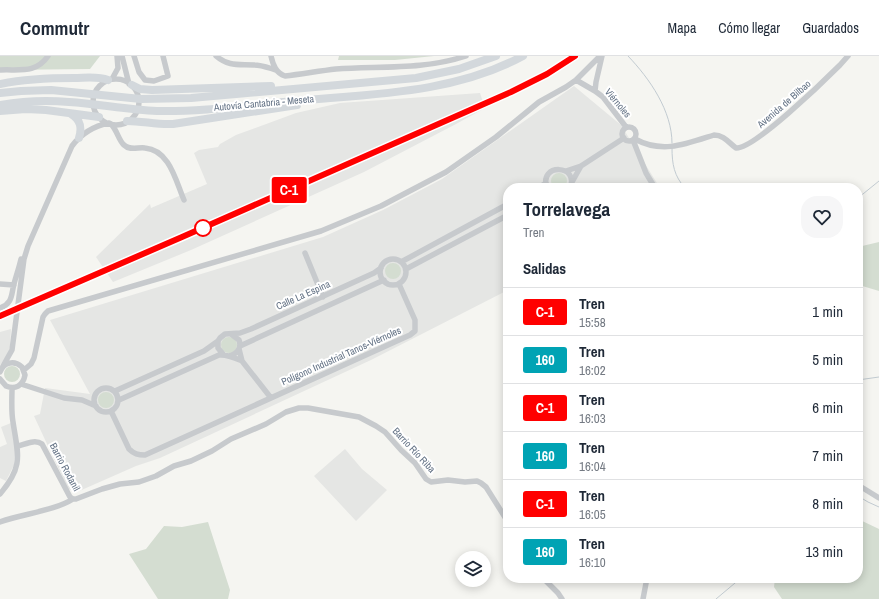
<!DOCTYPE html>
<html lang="es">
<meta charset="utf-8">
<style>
:root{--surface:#fff;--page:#f6f6f7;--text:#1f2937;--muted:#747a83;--line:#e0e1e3}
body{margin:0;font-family:"Archivo Narrow",sans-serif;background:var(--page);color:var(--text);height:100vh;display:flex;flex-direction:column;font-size:15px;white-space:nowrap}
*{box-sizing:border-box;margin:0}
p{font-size:13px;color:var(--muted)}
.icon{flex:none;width:22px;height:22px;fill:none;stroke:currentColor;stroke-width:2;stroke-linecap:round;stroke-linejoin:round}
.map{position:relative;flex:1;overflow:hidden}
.drawer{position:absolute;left:503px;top:127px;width:360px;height:400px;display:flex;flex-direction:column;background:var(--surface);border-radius:16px;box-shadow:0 2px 10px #0003}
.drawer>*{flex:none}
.badge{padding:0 8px;border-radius:3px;font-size:14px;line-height:26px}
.controls{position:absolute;left:455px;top:495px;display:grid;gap:8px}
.controls a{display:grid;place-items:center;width:36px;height:36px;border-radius:50%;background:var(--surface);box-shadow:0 2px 10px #0003;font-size:20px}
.map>.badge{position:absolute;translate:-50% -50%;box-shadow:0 0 0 2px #fff}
h2{padding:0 20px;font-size:15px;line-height:36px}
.round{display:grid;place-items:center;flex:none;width:42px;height:42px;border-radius:16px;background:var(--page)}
.headline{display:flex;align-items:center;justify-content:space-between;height:68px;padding:0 20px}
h1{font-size:19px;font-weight:800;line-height:30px}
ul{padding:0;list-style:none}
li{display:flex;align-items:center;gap:12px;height:48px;padding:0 20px;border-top:1px solid var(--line)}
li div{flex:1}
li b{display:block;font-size:15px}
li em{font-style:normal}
li .badge{min-width:44px;font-weight:700;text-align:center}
header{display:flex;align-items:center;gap:24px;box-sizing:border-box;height:56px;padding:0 20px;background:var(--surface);border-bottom:1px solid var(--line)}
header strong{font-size:19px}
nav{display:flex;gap:22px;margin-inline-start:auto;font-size:14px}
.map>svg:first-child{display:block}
</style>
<header>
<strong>Commutr</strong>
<nav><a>Mapa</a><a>Cómo llegar</a><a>Guardados</a></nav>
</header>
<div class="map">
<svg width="879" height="543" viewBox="0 0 879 543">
<rect width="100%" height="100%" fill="#f5f5f1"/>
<path fill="#e5e6e4" d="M 574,30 L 621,69 L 660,132 L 508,132 L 508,234 L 371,304 L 160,402 L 136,410 L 77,436 L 68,433 L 34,360 L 40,358 L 45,332 L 90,338 L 50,264 L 323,181 L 383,154 L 442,123 Z
M 480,37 L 485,52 L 456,68 L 364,116 L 191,194 L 113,226 L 96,201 L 150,148 L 151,152 L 207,128 L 194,97 L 199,94 L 218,91 L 220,88 L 236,79 L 296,57 L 340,47 Z
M 11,273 L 10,291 L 8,298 L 0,309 L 0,276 Z
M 11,367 L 15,389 L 14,409 L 6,425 L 0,422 L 0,391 L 7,388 L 1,371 Z
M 345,393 L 362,413 L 387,434 L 356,465 L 314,420 Z"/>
<path fill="#d4ddd1" d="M 0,0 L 100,0 L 90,13 L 0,14 Z
M 339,0 L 434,0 L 395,4 L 338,4 Z
M551 125a8 8 0 1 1 16 0a8 8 0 1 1-16 0Z
M 879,186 L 879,235 L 859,229 L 858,227 L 858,191 Z
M385 215a8 8 0 1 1 16 0a8 8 0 1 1-16 0Z
M221 289a8 8 0 1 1 16 0a8 8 0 1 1-16 0Z
M4 318a8 8 0 1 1 16 0a8 8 0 1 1-16 0Z
M98 344a8 8 0 1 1 16 0a8 8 0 1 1-16 0Z
M 858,463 L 879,473 L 879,543 L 782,543 L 774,531 L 775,522 L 858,522 Z
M 208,466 L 230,534 L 228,543 L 158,543 L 129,498 L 146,493 L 164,470 L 182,471 Z"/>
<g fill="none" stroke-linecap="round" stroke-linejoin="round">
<path stroke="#c2cbd1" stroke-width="1" d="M 628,0 C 650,23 672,55 672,87
M 672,92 C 672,108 674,120 685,132
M 858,142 L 879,125
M 858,324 L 879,321
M 858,440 L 868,446 L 879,451
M 716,543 L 741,522"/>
<path stroke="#c7cacd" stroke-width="5.5" d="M 122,0 L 129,28
M 134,0 L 139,16 L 145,24 L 154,25 L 168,20 L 163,0
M 216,0 C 229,11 239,8 254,9 C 262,9 269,12 276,14
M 271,0 C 273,9 276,17 285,20 C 302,18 319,15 336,13 C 380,10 424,14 466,0
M 0,14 C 19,13 36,18 48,0
M 112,23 L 118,12 L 117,0
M93 46a23 23 0 1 1 46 0a23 23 0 1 1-46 0Z
M 576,24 L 595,35 L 603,41 L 626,71
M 595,35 L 596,26 L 602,0
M 111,68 C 117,74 119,85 124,89 C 130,95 138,91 145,92 C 170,94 176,126 184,144
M622 78a7 7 0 1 1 14 0a7 7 0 1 1-14 0Z
M 635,83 C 662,98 686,88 714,79 C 724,79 729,87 736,92 C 753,94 825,24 840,9 L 848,0
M 633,84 L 646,117 L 655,132
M 566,115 L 581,110 L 624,82
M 572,126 L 581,110
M 538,132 L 546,127
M 547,132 C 538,107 580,108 570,132
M 305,197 L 323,241
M380 216a13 13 0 1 1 26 0a13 13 0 1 1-26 0Z
M 401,206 L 508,148
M 406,213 L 508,159
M 0,228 L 14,229
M 0,252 C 13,247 11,239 14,228 C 16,220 19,212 21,203
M 218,285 L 218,292 L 223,298
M 240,290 L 384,224
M 239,293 L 242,305 L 271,342
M 229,300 C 237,298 242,292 239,284 L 231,278
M 3,310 L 12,294 L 24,203 L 28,190 L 72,90 C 81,78 94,70 109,67
M 24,314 L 31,308 L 34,302 L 43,261 L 45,258 L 48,255 L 321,175 L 381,150 L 446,116 L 496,81 L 539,46 L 566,31 L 576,24 L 600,0
M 0,316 C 4,306 14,304 22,311 L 25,319 C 23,330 15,334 6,330 L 0,323
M 21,328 L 64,342 L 82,344 L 96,350
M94 344a12 12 0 1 1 24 0a12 12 0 1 1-24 0Z
M 115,335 L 204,295 L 218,285 L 220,282 L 225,278 L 240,277 L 251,273 L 374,217 L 381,212
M 119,344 L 219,299 C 227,298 235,302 242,305
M 111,355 L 129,393 C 134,398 138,399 145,399 L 410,279 L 415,275 L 415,264 L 399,228
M 18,390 C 26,388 35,383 42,388 L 70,441 L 73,443 L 76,443 L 102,433 L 120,428 L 139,426 L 156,420 L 174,410 L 191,405 L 212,395 L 231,383 L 266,368 L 286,356 L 299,352 L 308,352 L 359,361 L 376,370 L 385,376 L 401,394 L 415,407 L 426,423 L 431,426 L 448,424 L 465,426 L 477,425 L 481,427 L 486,431 L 508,466
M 858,429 L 879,442
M 0,438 C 24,410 18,399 13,366 C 11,355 12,343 12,332
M 0,466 C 22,458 54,455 73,443
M 543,522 L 558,537 L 562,543
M 643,543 L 647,522"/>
<path stroke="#d3d8dc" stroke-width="8" d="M 0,28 C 25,23 49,22 74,22 C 85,22 98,20 108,24
M 132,29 L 140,33 L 152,34 L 271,30
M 0,37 L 21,35 L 51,34 L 141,43 L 191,42 L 416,22 L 459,13 L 496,0
M 0,49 C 23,45 46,44 69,46 C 99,48 128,54 157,55 C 202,56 248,49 293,45 C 370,38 453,38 523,0
M 0,55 L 26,53 L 46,54 L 99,61
M 71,58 C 81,64 82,72 79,82
M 127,65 C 143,65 157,69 173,68 L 297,49"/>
<path stroke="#a4a9b0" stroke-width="1" stroke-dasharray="6 3" stroke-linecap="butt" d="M 0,260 L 195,176 L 511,36 L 547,18 L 575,0"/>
</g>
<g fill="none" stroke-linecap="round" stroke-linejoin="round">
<g stroke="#fff" stroke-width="9">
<path id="line" d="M 0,260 L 182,181 L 511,36 L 547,18 L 575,0"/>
</g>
<use href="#line" stroke="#f00" stroke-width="6"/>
</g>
<circle fill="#fff" stroke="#f00" stroke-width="2" cx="203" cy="172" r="8"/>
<g text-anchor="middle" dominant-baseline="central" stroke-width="4" stroke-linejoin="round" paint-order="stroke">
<g font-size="10" fill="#627184" stroke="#fff">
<text transform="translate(264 47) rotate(-5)">Autovía Cantabria - Meseta</text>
<text transform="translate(618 47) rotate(50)">Viérnoles</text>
<text transform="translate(784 48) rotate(-41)">Avenida de Bilbao</text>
<text transform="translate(303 239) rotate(-24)">Calle La Espina</text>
<text transform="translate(341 300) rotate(-24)">Polígono Industrial Tanos-Viérnoles</text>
<text transform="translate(414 394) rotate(47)">Barrio Río Riba</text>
<text transform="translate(65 411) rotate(62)">Barrio Rodanil</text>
</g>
</g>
</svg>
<div class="controls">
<a><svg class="icon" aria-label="layers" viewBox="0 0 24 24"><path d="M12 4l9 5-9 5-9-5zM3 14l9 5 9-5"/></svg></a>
</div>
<b class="badge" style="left:289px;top:134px;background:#f00;color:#fff">C-1</b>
<section class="drawer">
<div class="headline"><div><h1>Torrelavega</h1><p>Tren</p></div><a class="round"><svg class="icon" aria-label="heart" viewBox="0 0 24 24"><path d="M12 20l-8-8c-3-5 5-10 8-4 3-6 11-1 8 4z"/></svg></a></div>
<h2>Salidas</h2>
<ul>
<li><span class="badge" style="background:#f00;color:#fff">C-1</span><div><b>Tren</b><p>15:58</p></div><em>1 min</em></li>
<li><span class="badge" style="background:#00a3b4;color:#fff">160</span><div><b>Tren</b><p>16:02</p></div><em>5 min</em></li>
<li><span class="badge" style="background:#f00;color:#fff">C-1</span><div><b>Tren</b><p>16:03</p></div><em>6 min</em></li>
<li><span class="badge" style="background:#00a3b4;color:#fff">160</span><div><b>Tren</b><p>16:04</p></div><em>7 min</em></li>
<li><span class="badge" style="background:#f00;color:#fff">C-1</span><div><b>Tren</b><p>16:05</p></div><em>8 min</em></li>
<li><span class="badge" style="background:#00a3b4;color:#fff">160</span><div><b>Tren</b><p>16:10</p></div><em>13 min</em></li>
</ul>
</section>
</div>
